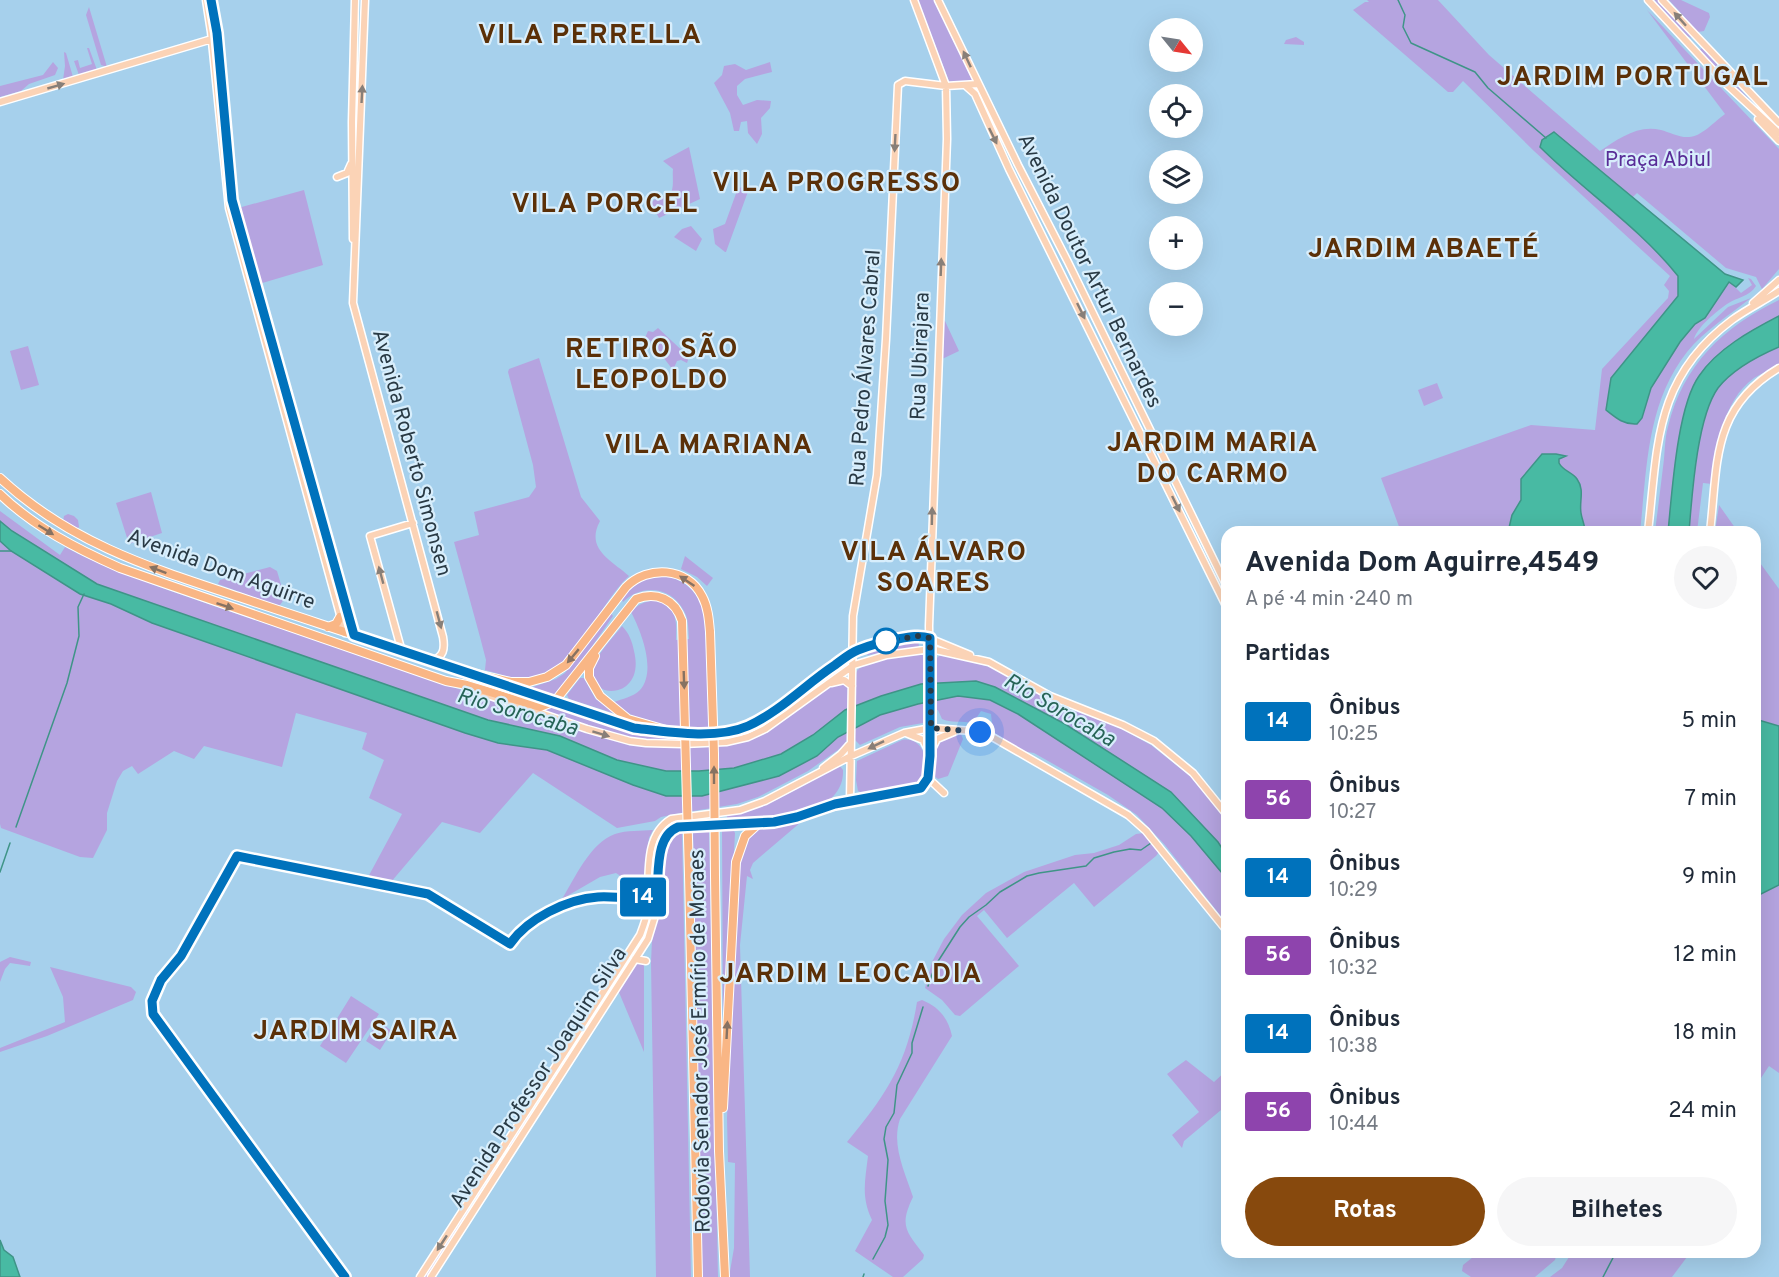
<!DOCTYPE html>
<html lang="pt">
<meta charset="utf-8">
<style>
:root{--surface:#fff;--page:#f6f6f7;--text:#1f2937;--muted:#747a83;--accent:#87490d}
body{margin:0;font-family:Overpass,sans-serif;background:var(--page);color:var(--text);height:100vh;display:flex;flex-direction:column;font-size:22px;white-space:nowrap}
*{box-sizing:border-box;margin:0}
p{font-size:20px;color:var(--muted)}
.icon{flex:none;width:33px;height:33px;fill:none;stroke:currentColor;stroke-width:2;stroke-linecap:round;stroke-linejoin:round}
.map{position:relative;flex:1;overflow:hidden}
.drawer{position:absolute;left:1221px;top:526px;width:540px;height:732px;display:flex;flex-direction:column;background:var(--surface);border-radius:18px;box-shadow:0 6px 24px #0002}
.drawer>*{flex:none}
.badge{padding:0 12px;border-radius:4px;font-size:21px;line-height:39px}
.needle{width:39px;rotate:120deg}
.controls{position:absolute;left:1149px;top:18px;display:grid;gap:12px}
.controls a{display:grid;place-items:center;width:54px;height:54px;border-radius:50%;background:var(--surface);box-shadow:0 6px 24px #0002;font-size:30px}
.you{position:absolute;width:30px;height:30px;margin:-15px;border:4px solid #fff;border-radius:50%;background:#1a73e8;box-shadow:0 0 0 9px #1a73e833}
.map>.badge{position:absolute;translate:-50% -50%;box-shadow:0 0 0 3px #fff}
h2{padding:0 24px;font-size:22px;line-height:54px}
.round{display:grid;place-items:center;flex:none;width:63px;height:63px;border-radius:32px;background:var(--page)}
.head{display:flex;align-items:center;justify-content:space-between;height:102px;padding:0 24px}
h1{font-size:28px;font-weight:700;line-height:45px}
.primary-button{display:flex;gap:12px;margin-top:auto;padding:12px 24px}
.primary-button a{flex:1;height:69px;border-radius:36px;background:var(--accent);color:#fff;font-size:24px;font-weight:700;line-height:69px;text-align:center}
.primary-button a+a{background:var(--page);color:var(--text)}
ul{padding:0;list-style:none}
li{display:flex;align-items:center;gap:18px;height:78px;padding:0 24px}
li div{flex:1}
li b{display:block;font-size:22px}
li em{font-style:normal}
li .badge{min-width:66px;font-weight:700;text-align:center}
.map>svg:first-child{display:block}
</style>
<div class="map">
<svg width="1779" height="1277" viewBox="0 0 1779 1277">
<rect width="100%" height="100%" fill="#a6d0ec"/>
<path fill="#b5a4e0" d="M 918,0 L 934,0 L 974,82 L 950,84 Z
M 1367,0 L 1438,0 L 1489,55 L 1600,151 C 1618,139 1638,124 1661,130 C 1669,132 1680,138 1689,137 C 1701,137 1715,121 1725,114 L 1647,10 L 1779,149 L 1779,269 L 1762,289 L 1756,277 L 1726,268 L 1637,193 L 1633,197 L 1554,132 L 1542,140 L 1540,146 C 1584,192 1639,227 1678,276 L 1678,296 L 1611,378 L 1642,418 L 1651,388 L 1680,342 L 1695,324 L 1705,318 L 1730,282 L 1741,293 L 1752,285 L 1748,278 L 1751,279 L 1756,286 C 1749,297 1737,297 1727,304 C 1716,312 1698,326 1694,339 L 1728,307 L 1751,298 C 1729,315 1704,331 1687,352 C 1646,404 1647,470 1640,532 L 1401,532 L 1381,478 L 1531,425 L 1595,430 L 1602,369 L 1668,298 L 1669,291 L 1664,285 L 1670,276 L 1534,151 L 1463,81 L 1453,92 L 1448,92 L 1353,10 L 1365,2 L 1369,2 Z
M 1654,0 L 1658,0 L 1692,38 L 1687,36 Z
M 1669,0 L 1681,0 L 1709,13 L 1710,17 L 1704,31 L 1698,32 Z
M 89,7 L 107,67 L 101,65 L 86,15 Z
M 1296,37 L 1304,42 L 1304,45 L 1284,44 L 1286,40 Z
M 87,48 L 89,48 L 97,70 L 79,75 L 74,61 L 78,60 L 80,68 L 92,64 Z
M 1702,48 L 1761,112 L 1762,113 L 1698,51 Z
M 64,52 L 66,53 L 73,77 L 63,80 L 65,66 Z
M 53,62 L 58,68 L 55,75 L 29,84 L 21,91 L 0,97 L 0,86 L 43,75 Z
M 770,62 L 772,72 L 745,79 L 737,86 L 737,95 L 743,105 L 757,100 L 771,101 L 770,108 L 761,118 L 762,134 L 757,144 L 748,133 L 747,121 L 741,122 L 739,131 L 734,131 L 730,113 L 714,83 L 722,75 L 724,66 L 735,64 L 746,70 Z
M 689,147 L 700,199 L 659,218 L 651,203 L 658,196 L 669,196 C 675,188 672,179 673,169 L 663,161 Z
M 750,186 L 726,252 L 725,252 L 715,244 L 713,229 L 725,224 L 738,188 Z
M 304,190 L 323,265 L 259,284 L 238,208 Z
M 691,226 L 702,239 L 696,251 L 674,237 L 682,229 Z
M 1779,300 L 1779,365 C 1771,369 1762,373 1754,378 C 1721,402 1718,448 1712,484 L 1703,483 L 1697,532 L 1655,532 C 1658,508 1661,484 1664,459 C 1665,449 1665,437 1668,427 C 1683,365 1723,327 1779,300 Z
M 945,321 L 959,351 L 940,360 L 942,322 Z
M 658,328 L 689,357 L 687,363 L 681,360 L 677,361 L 673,370 L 650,340 L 644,340 L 648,331 L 653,332 Z
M 28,346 L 39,385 L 21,390 L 10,351 Z
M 539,358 L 581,497 L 600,521 C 585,549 611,560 629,576 C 596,606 574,680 522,679 C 509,678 497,673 485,670 L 486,660 L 480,637 L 454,542 L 479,535 L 474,512 L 529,497 L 536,487 L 533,465 L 508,372 L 509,369 Z
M 1437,383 L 1443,398 L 1424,406 L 1418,390 Z
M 151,492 L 162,533 L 129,544 L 116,503 Z
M 1719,505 L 1738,532 L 1715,532 Z
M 0,511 L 60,555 L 65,547 C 97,564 131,576 165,589 C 221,609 277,627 333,646 C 381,663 430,679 479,696 C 561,725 630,755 720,746 C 746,743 769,731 790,716 C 807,703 822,688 843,682 C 851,686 847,694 848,701 L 855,696 C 855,690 853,679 856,673 C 861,659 910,655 923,654 L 927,658 L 928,674 L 937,672 L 937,658 L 939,656 L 945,655 L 990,667 L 1062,706 L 1118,727 L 1151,745 L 1190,776 L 1227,820 L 1227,924 L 1165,845 L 1137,815 L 1108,795 L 1034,753 L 1022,751 L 993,732 L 991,714 L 981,711 L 973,723 C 963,721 950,723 942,719 L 938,710 L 927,712 L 926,718 L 923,723 L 900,727 L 860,745 L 853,738 L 846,741 L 845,745 L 808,771 L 758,797 L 737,804 L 681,813 L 661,817 L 655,821 L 617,828 L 533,773 L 480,833 L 442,822 L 391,882 L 367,879 L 402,814 L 369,798 L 384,760 L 362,749 L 367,733 L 296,713 L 282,767 L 204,746 L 194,759 L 174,751 L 138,774 L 132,766 L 123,771 L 117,781 L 107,813 L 107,830 L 93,858 L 80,857 L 1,828 L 0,824 Z
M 68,514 L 74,516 L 78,520 L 79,527 L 77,529 L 63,521 L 64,516 Z
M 685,556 L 713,578 L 707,586 L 697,577 L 681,569 Z
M 1755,556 L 1779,589 L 1779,1073 L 1769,1066 L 1755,1087 Z
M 270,567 L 277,571 L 285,598 L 280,605 L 275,605 L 218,584 L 220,580 Z
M 663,575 C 685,580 697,591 705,612 L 709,728 C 678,728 636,726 614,702 C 622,699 633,697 640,690 C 657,671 641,631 631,612 C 643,598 666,595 674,615 C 677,623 676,632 676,640 L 689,639 C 688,630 689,619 684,611 C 672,587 642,583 623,602 L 621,597 C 633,585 645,577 663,575 Z
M 610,612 L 613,616 L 571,677 L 554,697 L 527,689 L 556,679 L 565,673 Z
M 622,626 C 629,633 632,641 634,651 C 647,703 581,701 595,664 C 600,650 613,638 622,626 Z
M 918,638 L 919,647 L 868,655 L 864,651 L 887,643 Z
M 842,663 L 843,667 L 783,714 L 763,727 L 749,733 L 723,739 L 646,741 L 614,734 L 538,710 L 549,708 L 557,704 L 633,730 L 661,734 L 680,735 L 746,728 Z
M 580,678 L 584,678 L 595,698 L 616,714 L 569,699 L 567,695 Z
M 955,734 L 961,734 L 963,739 L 948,776 L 938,779 L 933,775 C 934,758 934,738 955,734 Z
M 902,740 C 926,735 933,772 916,784 L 862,793 L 858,791 L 856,780 L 857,761 Z
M 840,766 L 843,770 C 845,819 762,821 727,822 L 727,815 L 749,810 L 776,800 Z
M 801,822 L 753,863 L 750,870 L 753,879 L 747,876 L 740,945 L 750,1277 L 729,1277 L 734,1248 L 735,1163 L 728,1162 L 727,1118 L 737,875 L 745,841 L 757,829 Z
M 693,828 L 709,828 L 718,1277 L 702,1277 Z
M 728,828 L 733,829 L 735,833 L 725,1019 L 723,1022 L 722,829 Z
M 653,830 L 649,838 L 643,891 L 616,873 L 600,877 L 562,899 C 575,878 590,843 615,834 C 627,830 641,831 653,830 Z
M 682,831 L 691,1277 L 656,1277 L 651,962 L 652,940 L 658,911 L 665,847 C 669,837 671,833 682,831 Z
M 1144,833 L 1159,852 L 1156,856 L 1094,907 L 1074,883 L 1007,938 L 984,910 L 977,916 L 1019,966 L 960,1016 L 955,1015 L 942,1000 L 925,988 L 932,962 L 944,939 L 962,915 L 986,893 L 1024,872 L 1075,855 L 1094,853 L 1119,845 L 1136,834 Z
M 10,957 L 31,962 L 30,966 L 10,963 L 5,969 L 0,982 L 0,962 Z
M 636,960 L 643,962 L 644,965 L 644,1052 L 618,990 Z
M 50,967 L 131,987 L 136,992 L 133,1000 L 47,1036 L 0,1052 L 0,1048 L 65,1022 L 63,997 Z
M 351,996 L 379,1014 L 346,1063 L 320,1046 Z
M 922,1000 C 939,1007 948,1018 952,1036 L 900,1119 C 891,1145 905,1172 913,1197 C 899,1226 906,1231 924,1255 L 923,1259 L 903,1277 L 893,1277 L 855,1251 L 872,1220 C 861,1197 865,1181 868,1156 L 847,1142 C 886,1095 907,1064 917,1002 Z
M 378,1021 L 392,1031 L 380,1050 L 366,1041 Z
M 1186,1060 L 1214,1082 L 1227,1070 L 1227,1105 L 1184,1141 L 1182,1148 L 1172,1135 L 1199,1112 L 1167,1074 Z
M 529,1114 L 532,1115 L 479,1198 L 476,1199 L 474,1197 Z
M 465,1211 L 469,1211 L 469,1214 L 428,1277 L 422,1277 Z
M 1557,1253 L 1555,1260 L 1535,1277 L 1471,1277 L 1462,1271 L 1463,1265 L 1478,1253 Z
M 1568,1253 L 1690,1253 L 1672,1277 L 1550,1277 L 1562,1268 L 1569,1257 Z"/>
<path fill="#48baa3" stroke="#3f9487" stroke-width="1.5" d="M 1554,132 L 1725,274 L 1743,280 L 1736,287 L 1729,282 L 1705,318 L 1695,324 L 1680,342 L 1651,388 L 1642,418 L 1637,424 C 1624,425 1616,418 1606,410 L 1611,378 L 1678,296 L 1678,276 C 1639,227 1584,191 1540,147 L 1542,140 Z
M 1779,316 L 1779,347 C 1758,356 1733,369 1718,388 C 1697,417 1692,495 1689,532 L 1668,532 C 1672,493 1677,407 1699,376 C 1717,349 1750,331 1779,316 Z
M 1542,454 L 1556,454 L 1566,456 L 1559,459 L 1559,463 C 1563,471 1572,472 1577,479 C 1585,490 1579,501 1581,513 C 1582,520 1585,525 1585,532 L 1508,532 L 1512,515 L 1521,500 L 1521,479 Z
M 0,521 L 12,531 L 97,584 L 488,720 L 560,736 L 617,760 L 666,771 L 699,771 L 734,768 L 781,754 L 813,735 L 845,710 L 881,696 L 921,684 L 976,681 L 995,687 L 1065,724 L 1171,792 L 1218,842 L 1227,856 L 1227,879 L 1191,836 L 1162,808 L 1018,714 L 990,700 L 958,696 L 918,704 L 880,715 L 838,737 L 817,756 L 779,776 L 702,796 L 666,796 L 633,785 L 547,750 L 498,743 L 465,733 L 152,623 L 111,604 L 80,594 L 11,551 L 0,541 Z
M 1755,719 L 1779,726 L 1779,885 L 1757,896 L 1755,896 Z
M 0,1240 L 4,1250 L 13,1257 L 20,1277 L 0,1277 Z"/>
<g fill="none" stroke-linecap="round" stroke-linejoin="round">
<path stroke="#3f9487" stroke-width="1.5" d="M 1398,0 L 1405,15 L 1403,27 L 1411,43 L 1475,72 L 1488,88 L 1546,138
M 0,551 L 11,551
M 16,827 L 67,683 L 79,636 L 78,607 L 84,594
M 0,872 L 10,843
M 928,986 L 935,966 L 960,927 L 969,917 L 986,905 L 1000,892 L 1027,876 L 1039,873 L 1086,866 L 1094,858 L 1114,852 L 1130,849 L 1141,850 L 1151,843
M 873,1259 L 885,1237 L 888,1225 L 885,1201 L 888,1160 L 884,1139 L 886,1127 L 894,1113 L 897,1085 L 912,1053 L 912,1043 L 923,1007
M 863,1277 L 864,1274
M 1603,1277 L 1616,1252"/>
<g stroke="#fff" stroke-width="9">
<path id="major" d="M 206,0 L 211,32 L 229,208 L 345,633
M 211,0 L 217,33 L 233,200 L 354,635
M 365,0 L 353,303 L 443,637 C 445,649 444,657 431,661
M 938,0 L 1018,165 L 1068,262 L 1227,587
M 1648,0 L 1725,83 L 1779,133
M 1662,0 L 1779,123
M 966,86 L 975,94 L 1009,169 L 1227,608
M 0,102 L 212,39 L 214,37
M 1758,119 L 1779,141
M 337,177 L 347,173 L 351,164
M 353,239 L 352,122 L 355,0
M 1753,303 L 1779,280
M 1648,532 C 1658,445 1654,378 1732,320 C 1747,309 1764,301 1779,291
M 1710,532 C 1718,463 1711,408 1779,368
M 402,652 L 370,536 L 413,523
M 490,680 L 634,728 L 658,731
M 831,683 L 844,680 L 852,686
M 467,688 L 587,729 L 630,741 L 646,743 L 683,744 L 726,742 L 748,737 L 765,729 L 854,665 L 887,655 L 931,649 L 989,662 L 1050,696 L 1123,725 L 1154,741 L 1193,773 L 1227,815
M 668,732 L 725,732 L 747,727 L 774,712 L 824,672 L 854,652 L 889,640 L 924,636 L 970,655
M 906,733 L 923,740 L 929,752
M 932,749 L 937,739 L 956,731
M 823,768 L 841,754 L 849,745
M 928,778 L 944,793
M 850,801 L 853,616 L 877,475 L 886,339 L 898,85 L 905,81 L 946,86 L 978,84
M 635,959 L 646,961
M 420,1277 L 640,935 C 643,927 646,920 647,912 C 651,882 641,837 671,819 L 740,810 L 765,801 L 849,757 L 904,733 L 931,728 L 973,731 L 987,734 L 1128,815 L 1146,831 L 1227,931
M 431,1277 L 648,939 L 655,916 L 662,846 L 669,832 L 678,827 L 774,822 L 797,817 L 835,804 L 914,791 L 921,788 L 926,783 L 930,756 L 931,719 L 929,626 L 947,139 L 946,86 L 914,0"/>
</g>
<g stroke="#fff" stroke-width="10">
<path id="highway" d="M 0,478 C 70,543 151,568 239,597 C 310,621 381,643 451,668 L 511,682 L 529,682 L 547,677 L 566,665 L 626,587 C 648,565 687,567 702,596 C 708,607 709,620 710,632
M 0,494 C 34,527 77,549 120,568 L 446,681 L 467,685 L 540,707 L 555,701 L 636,599 C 656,591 675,599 682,621
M 328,627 L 336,624 L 340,617
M 595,656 L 589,668 L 589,677 L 600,696 L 628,719 L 673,732
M 689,875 L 698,1277
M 715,876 L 719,1151 L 725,1277
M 723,1108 L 736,862 L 745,836 L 758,824"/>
</g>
<use href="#major" stroke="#fbd3b6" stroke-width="6"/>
<use href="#highway" stroke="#f9b685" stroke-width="8"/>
<g stroke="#fff" stroke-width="10" stroke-linecap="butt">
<path id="highway-bridge" d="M 682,621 L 689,875
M 710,632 L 714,754 L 715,876"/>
</g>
<use href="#highway-bridge" stroke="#f9b685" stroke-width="8"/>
</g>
<defs><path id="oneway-solid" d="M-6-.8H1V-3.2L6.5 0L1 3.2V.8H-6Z" transform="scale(1.5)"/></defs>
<g fill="#887f78">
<use href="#oneway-solid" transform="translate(1680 19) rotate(-132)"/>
<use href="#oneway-solid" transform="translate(967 59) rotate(-115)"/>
<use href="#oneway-solid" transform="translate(56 86) rotate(-16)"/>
<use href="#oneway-solid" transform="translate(362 94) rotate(-87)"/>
<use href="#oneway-solid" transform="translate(993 136) rotate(64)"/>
<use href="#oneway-solid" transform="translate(895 143) rotate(93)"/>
<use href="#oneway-solid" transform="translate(941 267) rotate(-88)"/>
<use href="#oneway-solid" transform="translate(1081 311) rotate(64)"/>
<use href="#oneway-solid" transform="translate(1176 504) rotate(64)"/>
<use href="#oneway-solid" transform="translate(932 516) rotate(-89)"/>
<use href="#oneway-solid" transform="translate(381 575) rotate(-105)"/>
<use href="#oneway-solid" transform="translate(439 620) rotate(75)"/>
<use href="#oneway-solid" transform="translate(601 734) rotate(17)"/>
<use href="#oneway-solid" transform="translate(876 745) rotate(154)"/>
<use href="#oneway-solid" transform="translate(442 1243) rotate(123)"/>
</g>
<g fill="#877262">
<use href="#oneway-solid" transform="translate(46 530) rotate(32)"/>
<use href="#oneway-solid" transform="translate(158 570) rotate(-159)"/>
<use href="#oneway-solid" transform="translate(687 581) rotate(-146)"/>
<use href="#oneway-solid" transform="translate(225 606) rotate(19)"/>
<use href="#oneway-solid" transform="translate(573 656) rotate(130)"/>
<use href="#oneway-solid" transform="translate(684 680) rotate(88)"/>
<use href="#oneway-solid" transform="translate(714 775) rotate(-90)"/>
<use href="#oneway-solid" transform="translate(727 1030) rotate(-87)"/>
</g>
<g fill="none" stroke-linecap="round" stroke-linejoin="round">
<g stroke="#fff" stroke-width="14">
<path id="line" d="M 211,0 L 217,33 L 232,200 L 354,635 L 634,728 C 668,732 716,740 748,726 C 781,711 806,684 835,665 C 842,660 850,653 858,650 C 871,645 885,641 898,639 C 909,637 919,635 930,638 L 930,756 L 928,778 L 921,788 L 835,804 L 797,817 L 774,822 L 678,827 C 656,836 659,869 657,890 C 652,892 646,896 640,897 C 627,899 612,896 598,897 C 567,899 527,919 510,944 L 428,894 L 237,856 L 181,956 L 161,980 L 152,1001 L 153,1014 L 345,1277"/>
</g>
<use href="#line" stroke="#0072bc" stroke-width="9"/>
<path stroke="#293a45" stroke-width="6" stroke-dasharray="0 10.8" d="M 886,641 L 918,636 L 930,638 L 931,728 L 980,732"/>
</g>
<circle fill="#fff" stroke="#0072bc" stroke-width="3" cx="886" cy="641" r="12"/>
<g text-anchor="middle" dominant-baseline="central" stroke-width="4.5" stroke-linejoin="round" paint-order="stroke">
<g font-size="21" fill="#582c97" stroke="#d8eefc">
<text x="1658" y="160">Praça Abiul</text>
</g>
<g font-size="21" fill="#293a45" stroke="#d8eefc">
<text transform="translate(1089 271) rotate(64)">Avenida Doutor Artur Bernardes</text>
<text transform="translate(921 356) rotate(-88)">Rua Ubirajara</text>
<text transform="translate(866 368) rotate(-86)">Rua Pedro Álvares Cabral</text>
<text transform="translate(411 453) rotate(75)">Avenida Roberto Simonsen</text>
<text transform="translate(221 570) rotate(20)">Avenida Dom Aguirre</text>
<text transform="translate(701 1041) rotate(-91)">Rodovia Senador José Ermírio de Moraes</text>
<text transform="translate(539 1078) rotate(-57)">Avenida Professor Joaquim Silva</text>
</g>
<g font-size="22" font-style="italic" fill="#276457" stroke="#d8eefc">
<text transform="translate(1059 711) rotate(30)">Rio Sorocaba</text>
<text transform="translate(517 713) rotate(16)">Rio Sorocaba</text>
</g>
<g font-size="27" font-weight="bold" letter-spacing="1.5" fill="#5b3008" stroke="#d8eefc">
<text x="590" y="36">VILA PERRELLA</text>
<text x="1633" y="78">JARDIM PORTUGAL</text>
<text x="837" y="184">VILA PROGRESSO</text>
<text x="605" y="205">VILA PORCEL</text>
<text x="1424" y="250">JARDIM ABAETÉ</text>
<text x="652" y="350">RETIRO SÃO<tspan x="652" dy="31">LEOPOLDO</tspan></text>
<text x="1213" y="444">JARDIM MARIA<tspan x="1213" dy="31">DO CARMO</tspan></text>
<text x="709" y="446">VILA MARIANA</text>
<text x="934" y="553">VILA ÁLVARO<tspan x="934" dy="31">SOARES</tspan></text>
<text x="851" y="975">JARDIM LEOCADIA</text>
<text x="356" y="1032">JARDIM SAIRA</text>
</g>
</g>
</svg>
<div class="controls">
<a><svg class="needle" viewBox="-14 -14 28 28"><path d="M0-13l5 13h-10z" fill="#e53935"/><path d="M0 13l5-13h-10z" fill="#747a83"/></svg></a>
<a><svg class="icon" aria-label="locate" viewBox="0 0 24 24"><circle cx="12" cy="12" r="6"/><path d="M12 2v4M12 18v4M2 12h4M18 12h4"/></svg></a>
<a><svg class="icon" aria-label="layers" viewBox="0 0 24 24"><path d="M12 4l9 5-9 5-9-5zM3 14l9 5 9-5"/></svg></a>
<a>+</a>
<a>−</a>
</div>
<div class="you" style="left:980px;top:732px"></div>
<b class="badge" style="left:643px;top:897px;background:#0072bc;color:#fff">14</b>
<section class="drawer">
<div class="head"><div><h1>Avenida Dom Aguirre,4549</h1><p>A pé · 4 min · 240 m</p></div><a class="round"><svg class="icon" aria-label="heart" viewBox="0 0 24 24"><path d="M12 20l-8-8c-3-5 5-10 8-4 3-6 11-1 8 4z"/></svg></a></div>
<h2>Partidas</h2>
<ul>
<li><span class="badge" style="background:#0072bc;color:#fff">14</span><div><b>Ônibus</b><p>10:25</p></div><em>5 min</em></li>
<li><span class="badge" style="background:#8e44ad;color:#fff">56</span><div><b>Ônibus</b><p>10:27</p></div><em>7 min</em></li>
<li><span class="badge" style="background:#0072bc;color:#fff">14</span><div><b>Ônibus</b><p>10:29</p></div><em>9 min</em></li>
<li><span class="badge" style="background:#8e44ad;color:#fff">56</span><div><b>Ônibus</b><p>10:32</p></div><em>12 min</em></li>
<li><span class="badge" style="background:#0072bc;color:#fff">14</span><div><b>Ônibus</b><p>10:38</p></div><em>18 min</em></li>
<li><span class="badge" style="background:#8e44ad;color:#fff">56</span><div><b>Ônibus</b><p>10:44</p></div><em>24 min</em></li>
</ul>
<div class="primary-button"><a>Rotas</a><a>Bilhetes</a></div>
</section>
</div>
